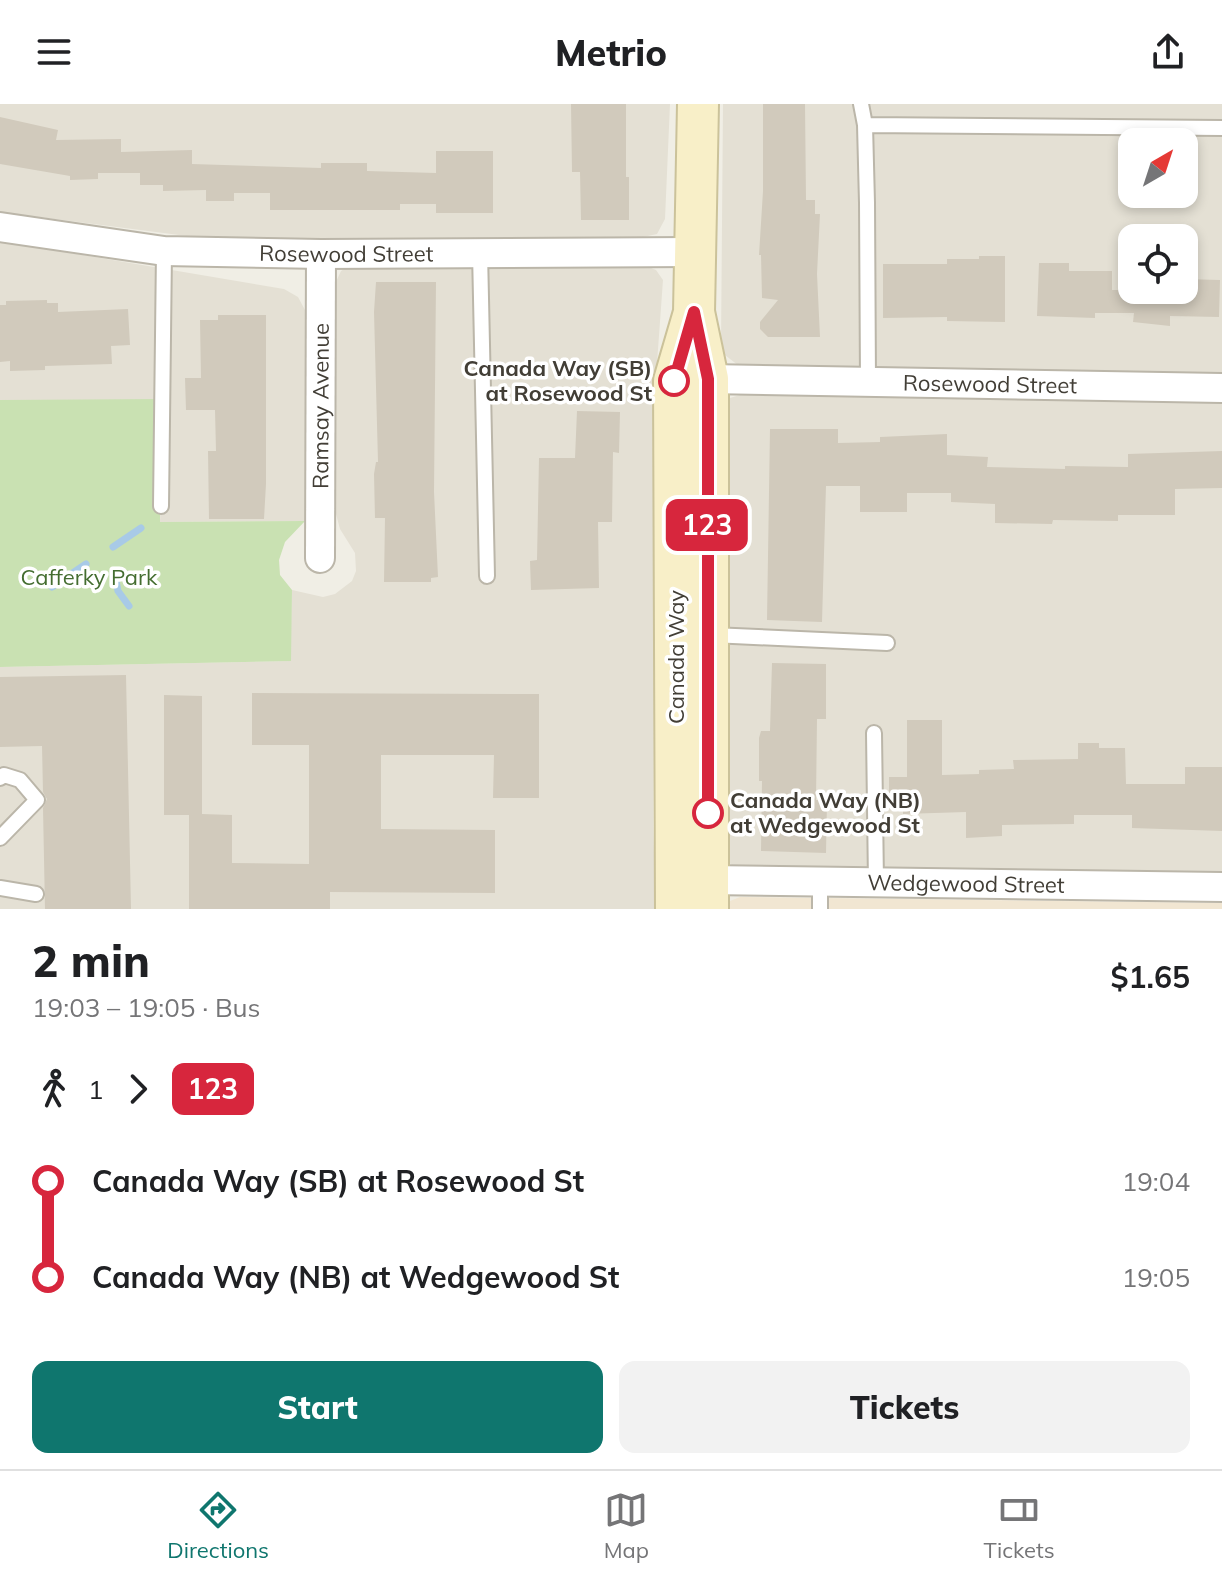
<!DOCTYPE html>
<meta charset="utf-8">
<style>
:root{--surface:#fff;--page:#f2f2f2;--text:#202124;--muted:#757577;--line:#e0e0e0;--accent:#0f766e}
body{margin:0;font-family:Mulish,sans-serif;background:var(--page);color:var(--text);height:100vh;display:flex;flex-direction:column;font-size:30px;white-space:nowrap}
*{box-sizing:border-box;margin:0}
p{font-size:26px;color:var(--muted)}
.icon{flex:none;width:44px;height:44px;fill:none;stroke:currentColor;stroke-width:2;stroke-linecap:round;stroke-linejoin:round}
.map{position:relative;height:805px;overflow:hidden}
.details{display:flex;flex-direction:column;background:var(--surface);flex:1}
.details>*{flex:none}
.badge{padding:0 16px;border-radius:12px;font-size:28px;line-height:52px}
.needle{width:52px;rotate:39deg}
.fabs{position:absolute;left:1118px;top:24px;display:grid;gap:16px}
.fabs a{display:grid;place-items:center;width:80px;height:80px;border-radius:16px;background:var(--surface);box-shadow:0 4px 12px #0003;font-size:40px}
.map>.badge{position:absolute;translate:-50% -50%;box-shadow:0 0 0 4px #fff}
.legs{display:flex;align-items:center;gap:12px;height:88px;padding:0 32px;font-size:26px}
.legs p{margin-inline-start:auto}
.headline{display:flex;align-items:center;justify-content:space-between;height:136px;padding:0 32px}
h1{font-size:44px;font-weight:800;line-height:60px}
.button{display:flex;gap:16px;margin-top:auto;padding:16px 32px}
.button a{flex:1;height:92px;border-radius:16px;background:var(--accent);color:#fff;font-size:32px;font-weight:800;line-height:92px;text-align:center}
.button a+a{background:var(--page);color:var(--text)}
ul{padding:0 32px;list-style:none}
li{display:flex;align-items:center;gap:28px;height:96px;font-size:30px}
li i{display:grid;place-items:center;width:12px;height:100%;margin:0 10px;background:currentColor}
li i::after{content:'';width:20px;height:20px;margin:-10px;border:6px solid;border-radius:50%;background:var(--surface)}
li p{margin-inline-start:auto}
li:first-child i{background:linear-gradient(#0000 50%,currentColor 0)}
li:last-child i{background:linear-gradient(currentColor 50%,#0000 0)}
header{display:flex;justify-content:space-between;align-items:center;height:104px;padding:0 32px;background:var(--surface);font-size:36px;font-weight:800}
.menu{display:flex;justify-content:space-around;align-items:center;height:112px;border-top:2px solid var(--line);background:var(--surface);font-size:22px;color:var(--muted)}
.menu a{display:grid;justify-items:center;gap:4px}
.menu .active{color:var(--accent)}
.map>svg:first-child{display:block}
</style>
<header><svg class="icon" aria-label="menu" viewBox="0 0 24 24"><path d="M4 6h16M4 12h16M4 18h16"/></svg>Metrio<svg class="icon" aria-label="share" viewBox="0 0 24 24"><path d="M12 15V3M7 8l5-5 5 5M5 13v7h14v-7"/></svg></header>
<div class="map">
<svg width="1222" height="805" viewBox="0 0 1222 805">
<rect width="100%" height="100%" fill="#f0eee5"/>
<path fill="#e4e0d4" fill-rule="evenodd" d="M 0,0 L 670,0 L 665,115 L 657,130 L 643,133 L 301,135 L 187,132 L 0,108 Z
M 723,0 L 1222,0 L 1222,272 L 739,262 L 725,251 L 721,242 ZM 1132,38 L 1184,38 L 1184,90 L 1132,90 ZM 1132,134 L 1184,134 L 1184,186 L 1132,186 Z
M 0,137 L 284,185 L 298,193 L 305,206 L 308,410 L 305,417 L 160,418 L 161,402 L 0,296 Z
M 646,162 L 656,166 L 663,176 L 656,273 L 653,722 L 656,805 L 0,805 L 0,563 L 290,557 L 292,486 L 323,493 L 335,490 L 352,477 L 356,467 L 355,449 L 340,425 L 336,410 L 334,182 L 341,167 L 346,164 Z
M 743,290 L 1222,296 L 1222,774 L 735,763 L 725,756 L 725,299 L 730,294 Z"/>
<path fill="#f1e6d2" d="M 740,793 L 1222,799 L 1222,805 L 723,805 L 730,797 Z"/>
<path fill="#c9e1b2" d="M 162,295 L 160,418 L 305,417 L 285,438 L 279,456 L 280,471 L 292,486 L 291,557 L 0,563 L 0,296 Z"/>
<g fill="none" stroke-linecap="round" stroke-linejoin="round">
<path stroke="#a8cae7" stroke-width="7" d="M 113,443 L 141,424
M 114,467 L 118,487 L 129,502
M 52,483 L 86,460"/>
</g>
<path fill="#d1cabc" d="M 571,0 L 626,0 L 626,73 L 629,73 L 629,116 L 581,116 L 580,68 L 572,68 Z
M 763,0 L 805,0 L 806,96 L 815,96 L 815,110 L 820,110 L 817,170 L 820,233 L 768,233 L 760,225 L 760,218 L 778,196 L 762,194 L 761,151 L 759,151 L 763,87 Z
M 0,13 L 58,26 L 56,36 L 121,35 L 121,48 L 192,46 L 192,60 L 321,64 L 321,59 L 367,59 L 367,67 L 436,69 L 436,47 L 493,47 L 493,109 L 436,109 L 436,100 L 400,100 L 400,106 L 270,106 L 270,89 L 234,89 L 234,97 L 206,97 L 206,86 L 163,87 L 163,81 L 140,81 L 140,69 L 98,69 L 98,75 L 70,76 L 70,72 L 0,60 Z
M 979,152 L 1005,152 L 1005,218 L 947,217 L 947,213 L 883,214 L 883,160 L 947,160 L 947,155 L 979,155 Z
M 1039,159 L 1069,159 L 1069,167 L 1112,167 L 1112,186 L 1184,186 L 1184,175 L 1220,176 L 1219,213 L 1170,212 L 1170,222 L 1133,218 L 1134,209 L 1095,209 L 1095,214 L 1037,212 Z
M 376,178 L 436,178 L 434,388 L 438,473 L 431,474 L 431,478 L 384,478 L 385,414 L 375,414 L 374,370 L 376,358 L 378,358 L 374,208 Z
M 47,196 L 47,199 L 58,199 L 58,208 L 128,205 L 130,241 L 111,242 L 112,260 L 45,262 L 45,266 L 10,267 L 10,257 L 0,258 L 0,201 L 6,201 L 6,197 Z
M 218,211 L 266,211 L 266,380 L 264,415 L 209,415 L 208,347 L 216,347 L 215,306 L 186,306 L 185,274 L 201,274 L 200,216 L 218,216 Z
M 577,307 L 620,308 L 619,349 L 613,348 L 612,418 L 598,418 L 599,484 L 531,486 L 530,457 L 537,456 L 539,354 L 575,354 Z
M 770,325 L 838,325 L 838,339 L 880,338 L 880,333 L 947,330 L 947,351 L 988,353 L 987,363 L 1065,365 L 1065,362 L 1128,363 L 1128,350 L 1222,347 L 1222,384 L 1175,385 L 1175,411 L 1118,411 L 1118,417 L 1053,416 L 1052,420 L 995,419 L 995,400 L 951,398 L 951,389 L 907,389 L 907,408 L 860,408 L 860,382 L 826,382 L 822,518 L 767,516 Z
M 772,559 L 826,560 L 826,615 L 817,615 L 816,696 L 827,696 L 826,749 L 761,747 L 762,677 L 759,677 L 759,634 L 761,627 L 770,627 Z
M 126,571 L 131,805 L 45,805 L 43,704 L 47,695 L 43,688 L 42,642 L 0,643 L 0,573 Z
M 252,589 L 539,590 L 539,694 L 493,694 L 494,651 L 381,651 L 381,725 L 495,726 L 495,789 L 330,788 L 330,805 L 189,805 L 189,711 L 164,711 L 164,591 L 202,592 L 202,710 L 232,711 L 232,759 L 309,760 L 309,641 L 252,641 Z
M 907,616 L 942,616 L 942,671 L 979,670 L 979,666 L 1014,665 L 1013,656 L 1078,655 L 1078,639 L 1099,639 L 1099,644 L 1125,644 L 1126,680 L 1185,680 L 1185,663 L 1222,663 L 1222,727 L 1132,724 L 1132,711 L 1074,711 L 1074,720 L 1002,721 L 1002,732 L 966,734 L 966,708 L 903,710 L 903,702 L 889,702 L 889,673 L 907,673 Z"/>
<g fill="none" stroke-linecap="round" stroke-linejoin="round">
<g stroke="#bbb6a9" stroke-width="18">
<path id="lane" d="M 861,0 L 865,21 L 867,99 L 868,277
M 865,21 L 1222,24
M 480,148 L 487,472
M 161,402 L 164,147
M 712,531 L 887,539
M 874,629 L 876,779
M 0,674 L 4,671 L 20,676 L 37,696 L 0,734
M 0,784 L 36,790
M 820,805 L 820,778"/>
</g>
<g stroke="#bbb6a9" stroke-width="32">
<g id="street">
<path id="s1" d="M 0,123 L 164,147 L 321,150 L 694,148"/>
<path id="s2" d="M 708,275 L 1222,284"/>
<path id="s3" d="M 320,454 L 321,150"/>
<path id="s4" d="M 708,776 L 1222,783"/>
</g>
</g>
<g stroke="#cbc29a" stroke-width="44">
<path id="secondary" d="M 698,0 L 694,208 L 708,275 L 708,805
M 676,805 L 674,277 L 693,212"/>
</g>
<use href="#lane" stroke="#fff" stroke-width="14"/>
<use href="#street" stroke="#fff" stroke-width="28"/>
<use href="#secondary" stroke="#f8efc8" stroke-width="40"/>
</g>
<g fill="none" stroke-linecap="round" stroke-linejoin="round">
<g stroke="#fff" stroke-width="18">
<path id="line-1" d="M 674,277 L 694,208 L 708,275 L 708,709"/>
</g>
<use href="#line-1" stroke="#d7263d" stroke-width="12"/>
</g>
<g fill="#fff" stroke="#d7263d" stroke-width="4">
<circle cx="674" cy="277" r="14"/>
<circle cx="708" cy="709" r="14"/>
</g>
<g text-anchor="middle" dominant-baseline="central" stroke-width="7" stroke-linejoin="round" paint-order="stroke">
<g font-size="22" fill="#423e36" stroke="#fff">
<text stroke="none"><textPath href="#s1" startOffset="348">Rosewood Street</textPath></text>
<text stroke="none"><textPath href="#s2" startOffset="282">Rosewood Street</textPath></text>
<text stroke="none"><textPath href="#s3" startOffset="152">Ramsay Avenue</textPath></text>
<text transform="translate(676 553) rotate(-90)">Canada Way</text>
<text stroke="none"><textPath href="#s4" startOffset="258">Wedgewood Street</textPath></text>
</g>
<g font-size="22" font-weight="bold" fill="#423e36" stroke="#fff" text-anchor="end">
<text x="652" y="264">Canada Way (SB)<tspan x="652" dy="25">at Rosewood St</tspan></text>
<text x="730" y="696" text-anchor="start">Canada Way (NB)<tspan x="730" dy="25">at Wedgewood St</tspan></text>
</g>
<g font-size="22" fill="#446d30" stroke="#fff">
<text x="89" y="473">Cafferky Park</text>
</g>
</g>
</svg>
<div class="fabs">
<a><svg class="needle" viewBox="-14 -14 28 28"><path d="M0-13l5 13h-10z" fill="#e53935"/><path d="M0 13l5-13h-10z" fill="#757577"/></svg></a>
<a><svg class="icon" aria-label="locate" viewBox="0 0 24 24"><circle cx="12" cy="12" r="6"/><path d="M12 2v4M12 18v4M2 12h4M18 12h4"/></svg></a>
</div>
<b class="badge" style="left:707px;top:421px;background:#d7263d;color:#fff">123</b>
</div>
<section class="details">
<div class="headline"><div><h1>2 min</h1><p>19:03 – 19:05 · Bus</p></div><b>$1.65</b></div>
<div class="legs"><svg class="icon" aria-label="walk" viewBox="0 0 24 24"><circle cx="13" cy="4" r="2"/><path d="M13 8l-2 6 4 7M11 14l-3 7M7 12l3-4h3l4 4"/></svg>1<svg class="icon" aria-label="forward" viewBox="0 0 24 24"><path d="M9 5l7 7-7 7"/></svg><b class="badge" style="background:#d7263d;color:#fff">123</b></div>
<ul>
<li><i style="color:#d7263d"></i><b>Canada Way (SB) at Rosewood St</b><p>19:04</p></li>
<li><i style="color:#d7263d"></i><b>Canada Way (NB) at Wedgewood St</b><p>19:05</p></li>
</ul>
<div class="button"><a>Start</a><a>Tickets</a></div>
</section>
<nav class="menu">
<a class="active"><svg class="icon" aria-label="directions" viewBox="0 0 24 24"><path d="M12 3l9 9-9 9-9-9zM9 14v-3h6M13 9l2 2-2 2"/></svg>Directions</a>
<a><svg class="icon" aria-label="map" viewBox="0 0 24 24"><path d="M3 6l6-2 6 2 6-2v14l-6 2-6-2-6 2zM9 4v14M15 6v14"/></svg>Map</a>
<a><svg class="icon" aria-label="tickets" viewBox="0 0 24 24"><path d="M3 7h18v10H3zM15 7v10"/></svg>Tickets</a>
</nav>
